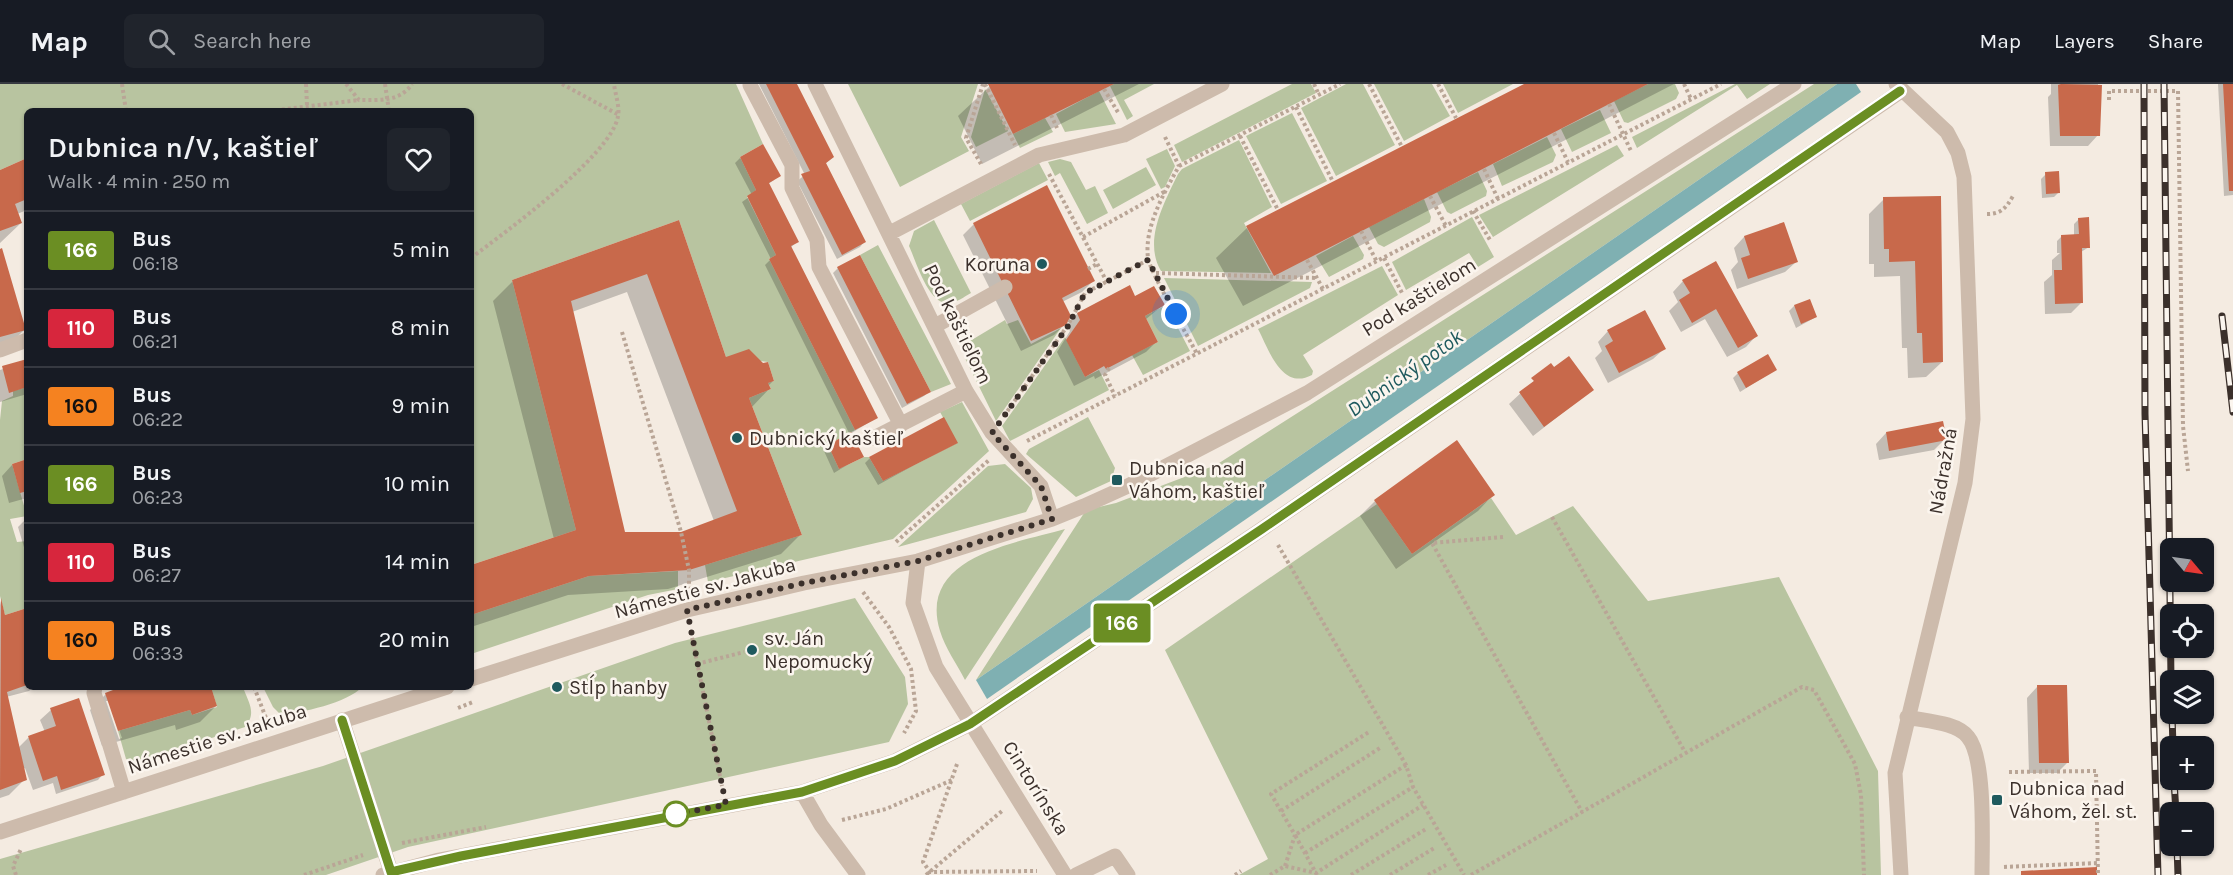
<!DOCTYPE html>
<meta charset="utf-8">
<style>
:root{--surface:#171b24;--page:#20242c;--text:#f1f3f6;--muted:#9ea1a6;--line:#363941}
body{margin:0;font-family:Karla,sans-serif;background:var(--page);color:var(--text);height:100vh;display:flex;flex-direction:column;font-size:22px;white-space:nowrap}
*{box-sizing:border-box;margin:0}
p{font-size:20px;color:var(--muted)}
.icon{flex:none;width:33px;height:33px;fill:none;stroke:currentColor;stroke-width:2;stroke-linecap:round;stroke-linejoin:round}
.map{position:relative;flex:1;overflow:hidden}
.drawer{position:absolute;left:24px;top:24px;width:450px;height:582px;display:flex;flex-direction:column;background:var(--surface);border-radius:9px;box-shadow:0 2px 4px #0004}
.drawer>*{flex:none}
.badge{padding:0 12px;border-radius:4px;font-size:21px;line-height:39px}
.needle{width:39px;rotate:119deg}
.fabs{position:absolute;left:2160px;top:454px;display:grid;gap:12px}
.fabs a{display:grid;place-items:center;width:54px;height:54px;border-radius:9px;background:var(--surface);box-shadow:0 2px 4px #0004;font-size:30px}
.you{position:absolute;width:30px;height:30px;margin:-15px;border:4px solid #fff;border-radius:50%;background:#1a73e8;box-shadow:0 0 0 9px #1a73e833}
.map>.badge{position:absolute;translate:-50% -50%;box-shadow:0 0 0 3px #fff}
.round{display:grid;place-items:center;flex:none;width:63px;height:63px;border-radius:9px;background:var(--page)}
.head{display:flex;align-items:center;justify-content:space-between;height:102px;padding:0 24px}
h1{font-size:28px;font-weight:600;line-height:45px}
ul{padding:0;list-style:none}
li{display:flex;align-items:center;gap:18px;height:78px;padding:0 24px;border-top:2px solid var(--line)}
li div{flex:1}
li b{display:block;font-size:22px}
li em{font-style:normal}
li .badge{min-width:66px;font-weight:700;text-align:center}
header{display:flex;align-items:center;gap:36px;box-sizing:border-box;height:84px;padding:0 30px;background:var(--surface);border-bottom:2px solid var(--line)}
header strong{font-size:28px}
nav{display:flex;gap:33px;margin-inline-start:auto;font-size:21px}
.search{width:420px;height:54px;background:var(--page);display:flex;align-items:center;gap:15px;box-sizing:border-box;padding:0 21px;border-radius:9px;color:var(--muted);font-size:22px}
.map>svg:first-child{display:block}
</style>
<header>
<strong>Map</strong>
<div class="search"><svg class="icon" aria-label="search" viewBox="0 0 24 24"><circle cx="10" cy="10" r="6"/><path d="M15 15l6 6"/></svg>Search here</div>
<nav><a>Map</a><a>Layers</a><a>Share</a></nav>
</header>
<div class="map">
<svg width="2233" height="791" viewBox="0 0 2233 791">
<rect width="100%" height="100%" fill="#f4ebe1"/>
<path fill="#b8c4a0" d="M 0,0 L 736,0 L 763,60 L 740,73 L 756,106 L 747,113 L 776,171 L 769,175 L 855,346 L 828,361 L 839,385 L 864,373 L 869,373 L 883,397 L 957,359 L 940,328 L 962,318 L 989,367 L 893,455 L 708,498 L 705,481 L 802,451 L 749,314 L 771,305 L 768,299 L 774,297 L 768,278 L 726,273 L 679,136 L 512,196 L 576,446 L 471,481 L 471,27 L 27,27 L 27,74 L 0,86 Z
M 848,0 L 978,0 L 961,53 L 969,67 L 900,103 Z
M 1114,0 L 1154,0 L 1124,16 L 1133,32 L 1127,36 L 1110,2 Z
M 1292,0 L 1311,0 L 1316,9 L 1182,78 L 1174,61 Z
M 1346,0 L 1363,0 L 1395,61 L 1336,92 L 1301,24 Z
M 1374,0 L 1432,0 L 1450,32 L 1404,57 Z
M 1443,0 L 1513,0 L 1458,29 Z
M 1648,0 L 1675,0 L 1679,9 L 1676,15 L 1628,39 L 1624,38 L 1614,17 Z
M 1735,0 L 1770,0 L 1747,15 L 1737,1 L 1637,64 L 1632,53 Z
M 1814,0 L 1837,0 L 976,596 L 1086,426 L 1116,419 L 1216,381 Z
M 985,5 L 1008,47 L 976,63 L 971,53 Z
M 1099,7 L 1116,40 L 1065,48 L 1056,30 Z
M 1600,26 L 1611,49 L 1572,68 L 1561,45 Z
M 1292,29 L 1327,97 L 1281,120 L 1246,52 Z
M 1045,34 L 1053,48 L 1020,64 L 1013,50 Z
M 1547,53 L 1556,71 L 1553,78 L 1502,102 L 1493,80 Z
M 1239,56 L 1272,123 L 1244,139 L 1271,189 L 1161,187 C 1143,157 1164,119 1178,90 L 1182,85 Z
M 1617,61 L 1624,72 L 1493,153 L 1479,131 Z
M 1167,65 L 1175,82 L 1165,103 L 1161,105 L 1146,75 Z
M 1060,75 L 1071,78 L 1086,106 L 1095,102 L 1108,129 L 1087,140 L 1060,89 L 1055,92 L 1048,78 Z
M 1039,79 L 1048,96 L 970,137 L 961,120 Z
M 1146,83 L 1156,101 L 1113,125 L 1103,106 Z
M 1478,88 L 1487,107 L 1486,112 L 1451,130 L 1447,128 L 1437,108 Z
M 1424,115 L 1431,133 L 1430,138 L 1384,163 L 1378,160 L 1369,143 Z
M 1472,133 L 1494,173 L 1478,183 L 1469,169 L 1406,206 L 1392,178 Z
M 934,136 L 971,209 C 964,213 957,218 950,219 C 929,223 916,177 909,162 L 914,147 Z
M 1353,152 L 1364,171 L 1363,175 L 1329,193 L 1316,172 Z
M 878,161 L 951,300 L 931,308 L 860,171 Z
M 1382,182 L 1398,211 L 1303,271 L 1313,287 L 1312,291 C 1282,307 1269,266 1258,245 Z
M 1164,194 L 1312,198 L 1310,204 L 1198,262 Z
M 1166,221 L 1190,267 L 1143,291 L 1132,271 L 1158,258 L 1145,232 Z
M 1005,236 L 1007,240 L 1018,236 L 1031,260 L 1061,244 L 996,337 L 965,274 L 970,257 Z
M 1065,253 L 1085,293 L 1099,286 L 1109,306 L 1010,357 L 1002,342 Z
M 27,303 L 27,375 L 12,380 L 27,432 L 10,435 L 17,458 L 27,457 L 27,524 L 5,531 L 0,512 L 0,336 L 2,317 L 13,312 L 13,307 Z
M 1088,333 L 1115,384 L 1111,397 L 1076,413 L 1026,370 L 1029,365 Z
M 1005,380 L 1031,404 L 1033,415 L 1026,428 L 898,463 L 988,382 Z
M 1491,414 L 1516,451 L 1573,422 L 1648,517 L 1779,493 L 1878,687 L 1881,791 L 1239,791 L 1268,775 L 1165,566 L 1377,420 L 1412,470 Z
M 1065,445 L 965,596 C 957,580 945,564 940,547 C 917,472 1017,459 1065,445 Z
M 678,487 L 678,505 L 648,511 L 471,570 L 471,531 L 589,492 Z
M 855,514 L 905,593 L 908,620 L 889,658 L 408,763 L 326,791 L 0,791 L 0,775 L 323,682 L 675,559 Z
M 211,603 L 251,603 L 244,606 C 250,621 256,630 245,643 L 133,680 L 126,675 L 118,647 L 190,626 L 192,631 L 217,623 Z
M 263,603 L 362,603 C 349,618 300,630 280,630 L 273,623 Z"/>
<path fill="#7fb0b2" d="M 1837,0 L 1856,0 L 1861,8 L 987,615 L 976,596 Z"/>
<path fill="#0003" fill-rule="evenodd" d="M 759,0 L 795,0 L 833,73 L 825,80 L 864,158 L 860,163 L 837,175 L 797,97 L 805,91 Z
M 992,0 L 1139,0 L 982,80 L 958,32 Z
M 1527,0 L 1674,0 L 1243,222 L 1216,174 L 1247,144 Z
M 2051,0 L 2098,0 L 2098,51 L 2088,62 L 2050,62 L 2048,13 L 2051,10 Z
M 2218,0 L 2233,0 L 2233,111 L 2224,112 Z
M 740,74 L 774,96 L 768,100 L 797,158 L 790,164 L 876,334 L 850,350 L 862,372 L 834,389 L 824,367 L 850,351 L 765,181 L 771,175 L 742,118 L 752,111 L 735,79 Z
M 27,76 L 27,126 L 17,130 L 21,139 L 0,159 L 0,87 Z
M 2046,90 L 2059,108 L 2054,113 L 2042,114 L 2041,95 Z
M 1939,113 L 1942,278 L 1926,293 L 1908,294 L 1907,264 L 1902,264 L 1900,192 L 1874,193 L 1874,180 L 1869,180 L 1869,130 L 1884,115 Z
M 2079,135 L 2089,163 L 2081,168 L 2082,218 L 2071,229 L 2045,230 L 2044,198 L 2052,191 L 2052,176 L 2060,169 L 2057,169 L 2057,157 L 2062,152 L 2074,152 L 2074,140 Z
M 678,138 L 725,275 L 773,297 L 768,302 L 769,305 L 751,324 L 800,451 L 781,470 L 668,505 L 568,511 L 471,543 L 471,483 L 554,455 L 493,217 L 513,197 ZM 627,208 L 714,437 L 681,449 L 624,450 L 572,228 Z
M 974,140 L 1093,197 L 1082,208 L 1062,218 L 1065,240 L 1054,251 L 1021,267 L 963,151 Z
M 1783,140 L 1796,178 L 1785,188 L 1737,205 L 1731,186 L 1738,178 L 1734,164 L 1744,153 Z
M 0,167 L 25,245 L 9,261 L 0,263 Z
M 838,184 L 929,307 L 924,312 L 902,324 L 833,189 Z
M 1683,197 L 1756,252 L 1746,263 L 1727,273 L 1705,235 L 1681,248 L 1669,227 L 1678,218 L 1673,208 Z
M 1129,203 L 1135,214 L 1163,221 L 1145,236 L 1156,258 L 1146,268 L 1095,295 L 1094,292 L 1074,302 L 1057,268 L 1070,247 L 1067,241 L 1077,230 Z
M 1794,222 L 1816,233 L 1796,244 L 1789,227 Z
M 1608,247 L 1664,265 L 1653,275 L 1608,299 L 1595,274 L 1602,267 L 1598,258 Z
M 27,277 L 27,310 L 0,318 L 0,286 Z
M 1551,281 L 1592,306 L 1533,352 L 1509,320 Z
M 1775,286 L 1740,308 L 1733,294 L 1738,289 Z
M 1886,349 L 1945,355 L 1934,366 L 1879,376 L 1876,360 Z
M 956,358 L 878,401 L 865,379 L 870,374 Z
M 27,377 L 27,414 L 9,419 L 2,392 L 12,381 Z
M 1493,411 L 1478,427 L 1396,485 L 1360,432 L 1375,417 Z
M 27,434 L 27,470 L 26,470 L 18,443 Z
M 0,517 L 4,533 L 27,528 L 27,603 L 33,603 L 29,607 L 6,613 L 18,664 L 28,654 L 45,648 L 40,636 L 51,626 L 103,690 L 98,696 L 56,710 L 53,699 L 33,706 L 25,684 L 23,685 L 25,695 L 9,711 L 0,714 Z
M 125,603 L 211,603 L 216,622 L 200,638 L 176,646 L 175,641 L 102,662 L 90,626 L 106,610 ZM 106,617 L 109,617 L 122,654 L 119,655 Z
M 2037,603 L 2068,678 L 2057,689 L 2029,689 L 2027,614 Z"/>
<path fill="#c8694b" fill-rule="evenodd" d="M 766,0 L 797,0 L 834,73 L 826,79 L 866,158 L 842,171 L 801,90 L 810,87 Z
M 988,0 L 1114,0 L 1013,50 Z
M 1524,0 L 1648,0 L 1274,192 L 1246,142 Z
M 2061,0 L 2102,1 L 2100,52 L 2060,52 L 2058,1 Z
M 2223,0 L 2233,0 L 2233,107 L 2229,107 Z
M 763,60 L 781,92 L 769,99 L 799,158 L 791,162 L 878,334 L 855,346 L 769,175 L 776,171 L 747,112 L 756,106 L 740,73 Z
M 27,74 L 27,115 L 15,120 L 22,139 L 0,147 L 0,86 Z
M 2059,87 L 2060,109 L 2046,110 L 2045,88 Z
M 1047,101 L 1095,197 L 1062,214 L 1071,232 L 1066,241 L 1031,257 L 973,139 Z
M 1941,112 L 1943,278 L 1923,279 L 1922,249 L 1917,249 L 1915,177 L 1889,178 L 1889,165 L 1884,165 L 1883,113 Z
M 2089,133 L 2090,164 L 2082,164 L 2083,219 L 2055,220 L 2054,186 L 2062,186 L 2061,151 L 2079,150 L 2078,134 Z
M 679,136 L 726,273 L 749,265 L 763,279 L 768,278 L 774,297 L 768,299 L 771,305 L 749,314 L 802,451 L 689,486 L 589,492 L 471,531 L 471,481 L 576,446 L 512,196 ZM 647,190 L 737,427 L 681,448 L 625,448 L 571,217 Z
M 1784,138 L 1798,178 L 1748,195 L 1741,174 L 1750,171 L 1744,152 Z
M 2,164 L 26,246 L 0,253 L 0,165 Z
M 860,171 L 931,308 L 907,320 L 837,183 Z
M 1716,177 L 1758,252 L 1738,264 L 1716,225 L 1692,239 L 1679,216 L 1690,209 L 1682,196 Z
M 1130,201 L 1135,212 L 1154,202 L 1165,221 L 1145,232 L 1158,258 L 1106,285 L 1104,282 L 1085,293 L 1066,256 L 1080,236 L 1077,229 Z
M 1810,215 L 1817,233 L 1801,240 L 1794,221 Z
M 1645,226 L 1666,265 L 1619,289 L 1605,262 L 1613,257 L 1607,246 Z
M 1768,270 L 1777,286 L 1746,304 L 1737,288 Z
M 1569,272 L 1594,306 L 1544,343 L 1519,308 L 1534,297 L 1531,294 L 1551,279 L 1554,283 Z
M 27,275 L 27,303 L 9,309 L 2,282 Z
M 944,333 L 958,359 L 883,397 L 869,373 Z
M 1943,337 L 1947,356 L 1889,367 L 1886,348 Z
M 851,348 L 864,373 L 839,385 L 828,361 Z
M 1457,356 L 1495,411 L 1412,470 L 1374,416 Z
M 27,375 L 27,407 L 20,409 L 12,380 Z
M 1,514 L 5,531 L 27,524 L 27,601 L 7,608 L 27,696 L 0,706 Z
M 2037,601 L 2067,601 L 2069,679 L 2039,679 Z
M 121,603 L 211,603 L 217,622 L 192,631 L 190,626 L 118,647 L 105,609 Z
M 79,614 L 105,691 L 61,706 L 57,692 L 43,697 L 28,652 L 56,642 L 50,624 Z
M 2097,783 L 2097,791 L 2021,791 L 2021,787 Z"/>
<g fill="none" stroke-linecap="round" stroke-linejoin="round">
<path stroke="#b9a596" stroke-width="4" stroke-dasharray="3 3" stroke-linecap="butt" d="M 122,0 L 126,27
M 306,0 L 307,21
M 346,0 L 359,16 C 379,16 400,18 412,0
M 385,0 L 389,27
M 562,0 L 619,31
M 985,0 L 1015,61
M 1314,0 L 1319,11
M 1369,0 L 1402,63
M 1438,0 L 1456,34
M 1684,0 L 1691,15
M 1104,5 L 1119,30
M 2109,16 L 2109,7 L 2178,7 L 2183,342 L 2188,387
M 1609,20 L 1631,67
M 1296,23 L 1333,98
M 270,27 L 359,16
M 1051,31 L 1057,44
M 1554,49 L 1568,78
M 1240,52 L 1278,126
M 1165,53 L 1179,82 C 1164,109 1144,143 1148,174 C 1151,190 1188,252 1197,270
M 981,80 L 966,54 L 983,0
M 1179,82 L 1340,0
M 1484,85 L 1498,115
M 1049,90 L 1107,198
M 1430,112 L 1446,142
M 1473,127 L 1490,156
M 1987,130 C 2001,130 2006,124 2013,112
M 1361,147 L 1377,178
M 1083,153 L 1164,108
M 471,174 C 504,149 612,71 618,32 C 620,23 615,9 614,0
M 1384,174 L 1402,209
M 1307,176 L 1323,205
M 1088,185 L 1097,180
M 1156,189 L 1317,194
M 622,248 L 681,448 L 689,486 L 689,505
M 1109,284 L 1105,291 L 1115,312
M 1004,332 L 1068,241 L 1085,209 L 1148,176
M 1027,357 L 1721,0
M 1552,433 L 1685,668
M 1503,453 L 1432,459 L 1582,728
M 896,458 L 989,376
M 1278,461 L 1406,681 L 1413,703 L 1464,791
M 863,508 L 889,543 L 911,585 L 916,627 L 904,649
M 691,548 L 722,702
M 697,580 L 744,568
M 254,603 L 268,639
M 458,624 L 473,618
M 957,680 L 923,778 L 930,788 L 1037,787
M 2009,688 L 2096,687 L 2098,791
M 1281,727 L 1380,664
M 842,736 L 886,725 L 952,696
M 402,759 L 486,743
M 1305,769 L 1413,703
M 1285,782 L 1295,751 L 1271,710 L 1369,648
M 2004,783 L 2098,779
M 16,791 L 13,782 L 21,765
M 304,791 L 363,771
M 926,791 L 1002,727
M 1235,791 L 1241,787
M 1270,791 L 1285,782 L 1316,789 L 1423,721
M 1317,791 L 1295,751 L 1406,681
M 1351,791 L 1426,745
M 1390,791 L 1436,763
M 1428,791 L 1446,781
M 1471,791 L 1802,603 L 1814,606 L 1855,680 L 1861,711 L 1864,791"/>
<path stroke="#cdbbac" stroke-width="15" d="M 815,0 L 966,307 L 992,349 L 1041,402 L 1052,435
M 1896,0 L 1947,48 L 1958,69 L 1964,93 L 1973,335 L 1965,399 L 1895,689 L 1901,791
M 750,1 L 792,81 L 792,104 L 817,156 L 819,183 L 901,341
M 890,149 L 1039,71 L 1124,51 L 1222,0
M 935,242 L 1005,203
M 0,266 L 27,256
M 874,354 L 966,307
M 918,477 L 913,519 L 936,583 L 1065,791
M 471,595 L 687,526 L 804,499 L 918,477 L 1052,435 L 1084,422 L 1126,403 L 1307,309 L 1794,0
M 95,603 L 94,609 L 124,708
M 1907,633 C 1924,637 1957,638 1968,653 C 1986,674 1982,761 1982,791
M 342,636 L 391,788
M 802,708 L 821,741 L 858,791
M 0,748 L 447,603
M 383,791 L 439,776 L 802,708 L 895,677 L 970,640 L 1262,445 L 1901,7
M 1076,791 L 1115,772 L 1128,791"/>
<g stroke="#3b302b" stroke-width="7">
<path id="rail" d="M 2144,0 L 2145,330 L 2158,791
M 2164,0 L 2171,597
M 2222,232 L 2233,328
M 2172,630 L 2173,663
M 2174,696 L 2176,729
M 2177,762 L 2178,791"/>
</g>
<use href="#rail" stroke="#fbf5ee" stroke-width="4.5" stroke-dasharray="14" stroke-linecap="butt"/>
</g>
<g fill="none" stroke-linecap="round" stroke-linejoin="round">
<g stroke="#fff" stroke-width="14">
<path id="line" d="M 342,636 L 391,788 L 461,772 L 802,708 L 895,677 L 970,640 L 1262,445 L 1900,7"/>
</g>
<use href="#line" stroke="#6b8e23" stroke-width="9"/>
<path stroke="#3b302b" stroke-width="6" stroke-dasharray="0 10.8" d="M 676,730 L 726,721 L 687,526 L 804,499 L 918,477 L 1052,435 L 1041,402 L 992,349 L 1068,242 L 1085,209 L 1148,176 L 1176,230"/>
</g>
<g fill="#1f5a5e" stroke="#fbf5ee" stroke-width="2">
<circle cx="1042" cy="180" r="6"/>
<circle cx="737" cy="354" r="6"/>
<rect x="1111" y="390" width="12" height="12" rx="3"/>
<circle cx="752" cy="566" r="6"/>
<circle cx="557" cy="603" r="6"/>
<rect x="1991" y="710" width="12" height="12" rx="3"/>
</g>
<circle fill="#fff" stroke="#6b8e23" stroke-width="3" cx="676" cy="730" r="12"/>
<g text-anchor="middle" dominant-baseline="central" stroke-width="5" stroke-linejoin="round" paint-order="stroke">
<g font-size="20" fill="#3b302b" stroke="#fbf5ee" text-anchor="start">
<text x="1030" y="180" text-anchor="end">Koruna</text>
<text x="749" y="354">Dubnický kaštieľ</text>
<text x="1129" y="384">Dubnica nad<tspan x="1129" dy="23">Váhom, kaštieľ</tspan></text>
<text x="764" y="554">sv. Ján<tspan x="764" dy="23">Nepomucký</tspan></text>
<text x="569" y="603">Stĺp hanby</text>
<text x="2009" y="704">Dubnica nad<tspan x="2009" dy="23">Váhom, žel. st.</tspan></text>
</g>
<g font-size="20" fill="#3b302b" stroke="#fbf5ee">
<text transform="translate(1419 213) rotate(-32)">Pod kaštieľom</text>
<text transform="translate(958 240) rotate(64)">Pod kaštieľom</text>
<text transform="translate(1943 387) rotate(-80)">Nádražná</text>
<text transform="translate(705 504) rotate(-15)">Námestie sv. Jakuba</text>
<text transform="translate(217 655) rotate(-18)">Námestie sv. Jakuba</text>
<text transform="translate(1036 704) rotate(58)">Cintorínska</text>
</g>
<g font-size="21" font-style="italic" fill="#1f5a5e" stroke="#fbf5ee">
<text transform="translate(1405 289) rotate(-35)">Dubnický potok</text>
</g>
</g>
</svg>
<div class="fabs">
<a><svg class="needle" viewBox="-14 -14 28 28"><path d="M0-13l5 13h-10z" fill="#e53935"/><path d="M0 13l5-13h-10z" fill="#9ea1a6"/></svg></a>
<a><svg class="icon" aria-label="locate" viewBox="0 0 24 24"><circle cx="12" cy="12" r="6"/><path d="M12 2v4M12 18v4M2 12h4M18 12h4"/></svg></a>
<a><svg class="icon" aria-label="layers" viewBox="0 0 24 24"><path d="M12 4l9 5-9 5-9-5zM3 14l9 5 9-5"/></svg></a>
<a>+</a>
<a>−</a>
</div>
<div class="you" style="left:1176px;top:230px"></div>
<b class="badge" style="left:1122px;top:539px;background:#6b8e23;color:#fff">166</b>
<section class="drawer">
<div class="head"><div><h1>Dubnica n/V, kaštieľ</h1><p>Walk · 4 min · 250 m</p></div><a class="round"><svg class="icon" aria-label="heart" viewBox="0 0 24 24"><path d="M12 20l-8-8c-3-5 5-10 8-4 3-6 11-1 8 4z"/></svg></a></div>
<ul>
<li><span class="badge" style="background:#6b8e23;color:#fff">166</span><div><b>Bus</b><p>06:18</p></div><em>5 min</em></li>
<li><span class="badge" style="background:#d7263d;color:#fff">110</span><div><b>Bus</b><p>06:21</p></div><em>8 min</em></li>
<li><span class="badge" style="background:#f58220;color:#111">160</span><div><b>Bus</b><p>06:22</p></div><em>9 min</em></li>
<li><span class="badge" style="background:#6b8e23;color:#fff">166</span><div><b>Bus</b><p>06:23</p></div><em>10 min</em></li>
<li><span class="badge" style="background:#d7263d;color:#fff">110</span><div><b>Bus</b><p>06:27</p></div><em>14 min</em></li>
<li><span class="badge" style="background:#f58220;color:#111">160</span><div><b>Bus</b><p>06:33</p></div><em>20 min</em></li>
</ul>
</section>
</div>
